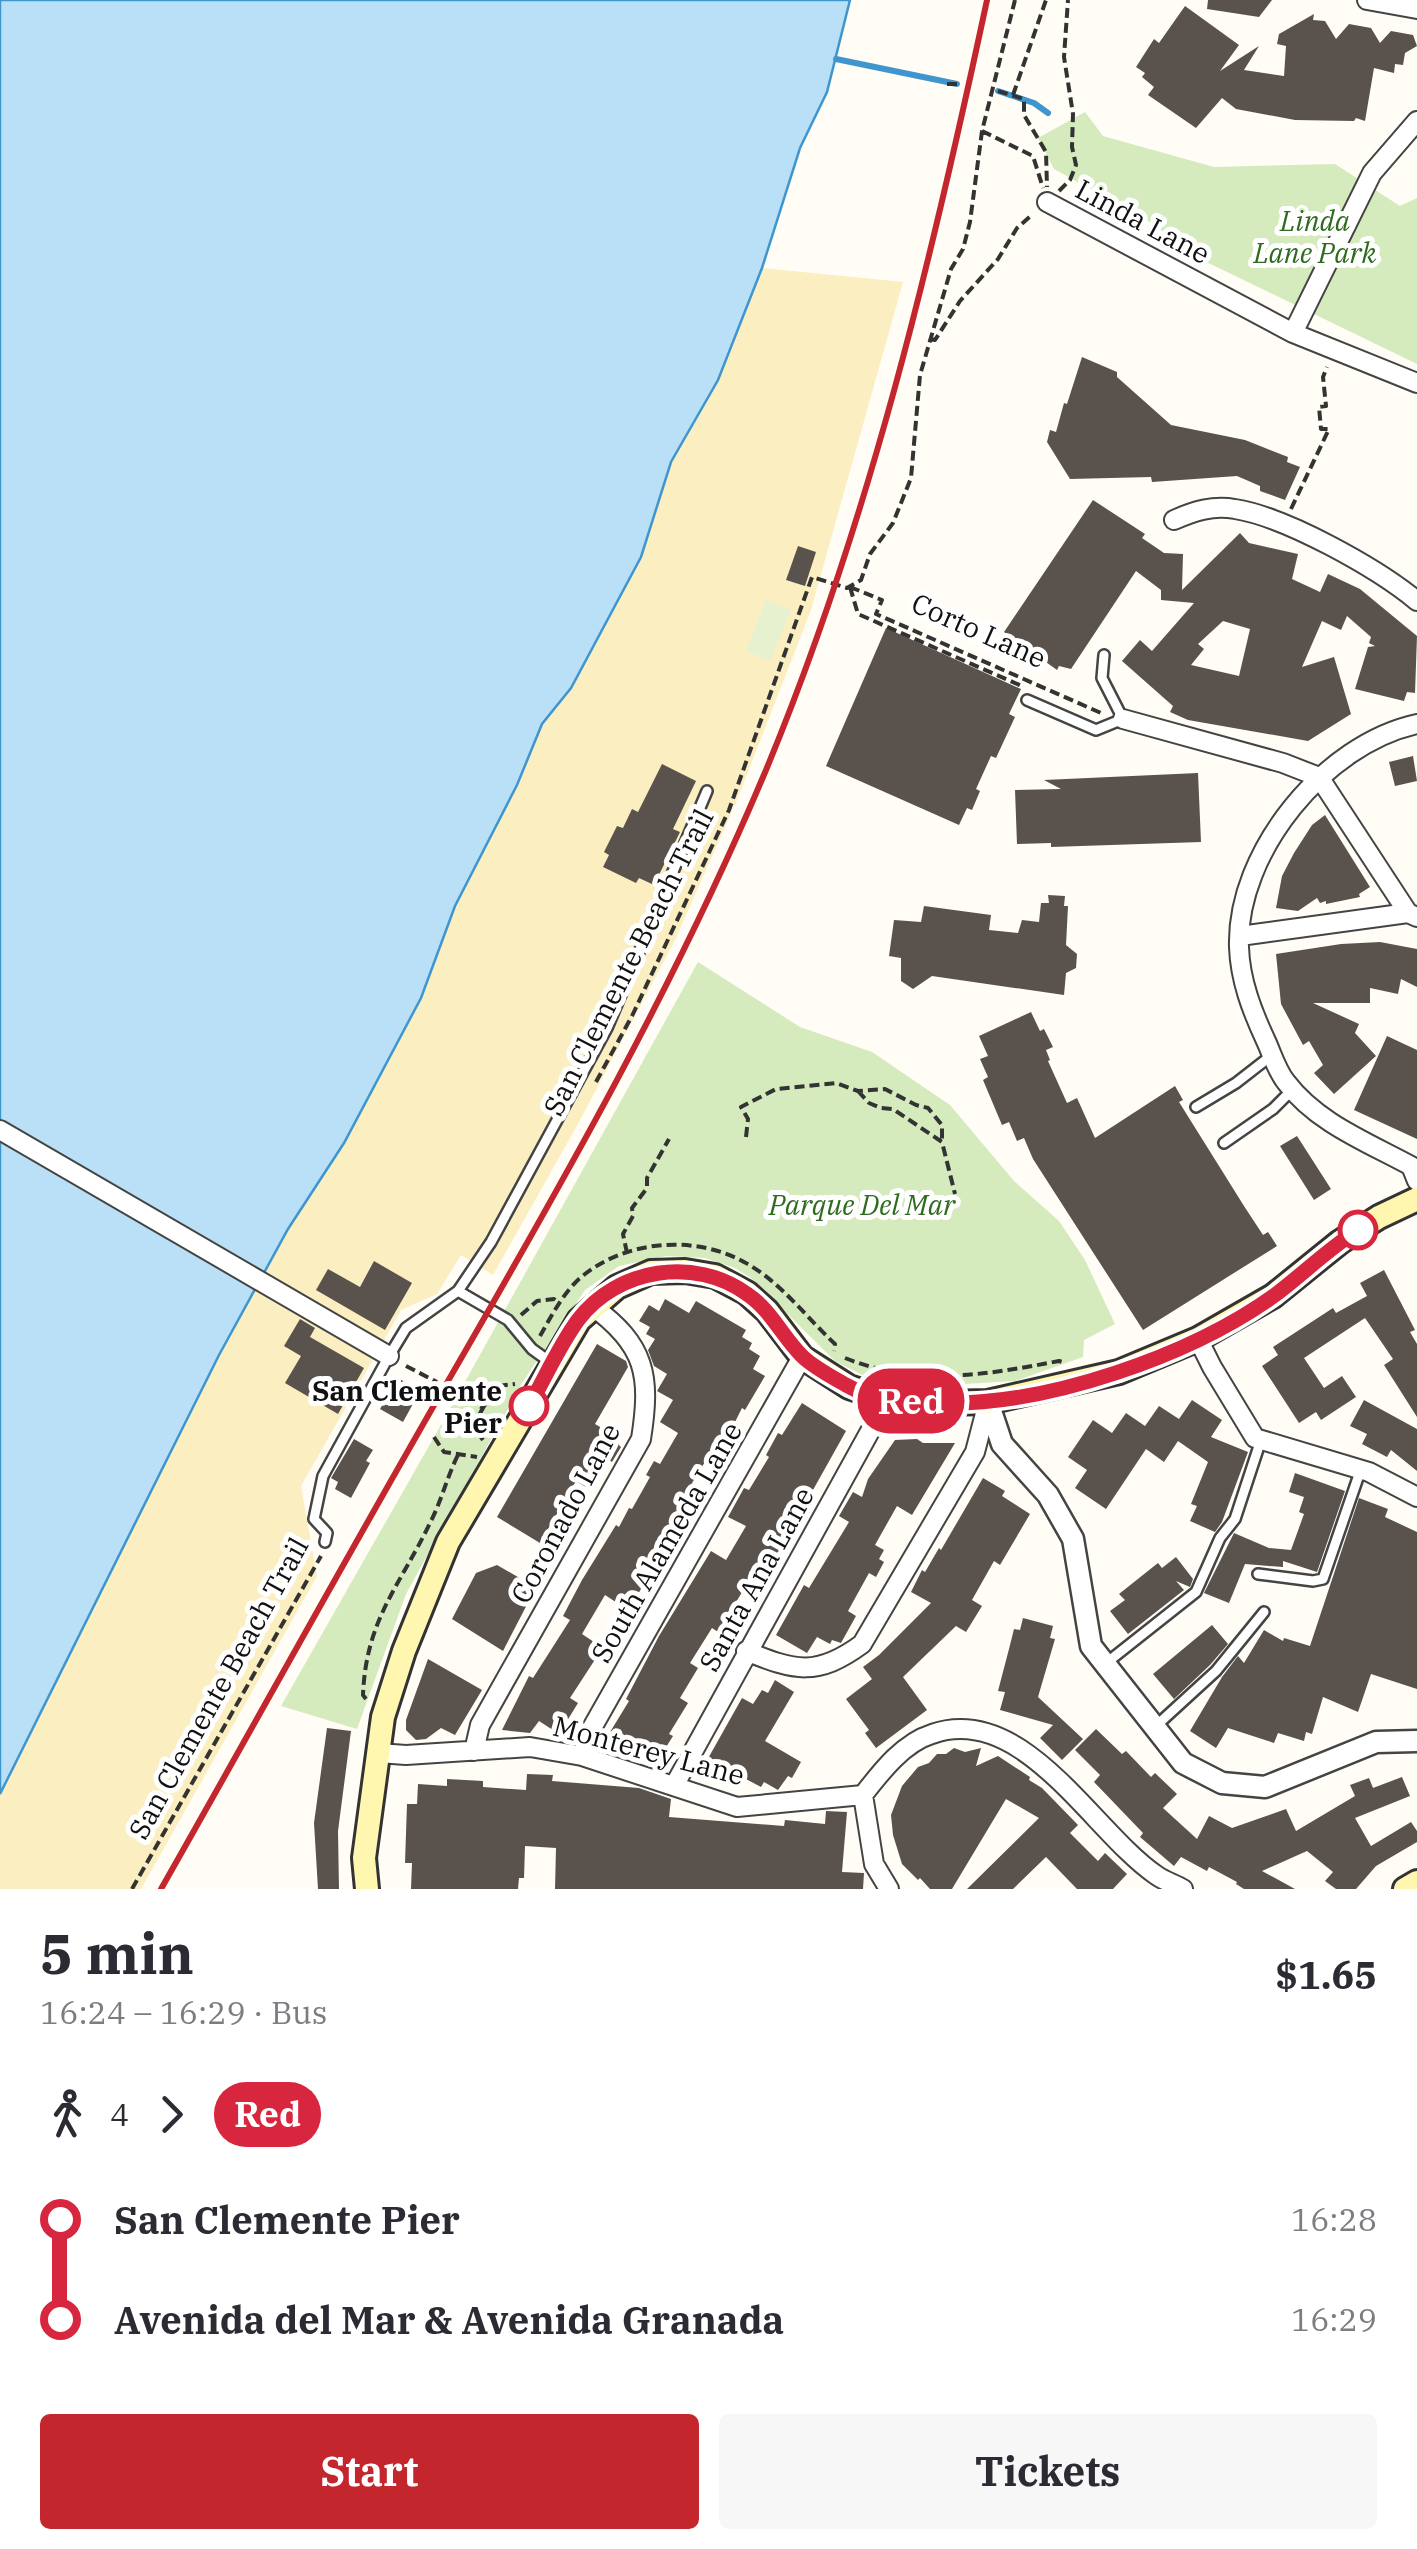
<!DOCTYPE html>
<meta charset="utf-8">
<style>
:root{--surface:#fff;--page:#f7f7f7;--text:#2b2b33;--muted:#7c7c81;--accent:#c4262e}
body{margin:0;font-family:"IBM Plex Serif",serif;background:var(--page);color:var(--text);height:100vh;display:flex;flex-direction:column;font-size:38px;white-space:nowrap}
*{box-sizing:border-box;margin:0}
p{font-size:32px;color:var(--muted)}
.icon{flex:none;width:55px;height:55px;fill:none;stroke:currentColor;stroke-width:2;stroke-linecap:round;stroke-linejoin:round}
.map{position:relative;height:1889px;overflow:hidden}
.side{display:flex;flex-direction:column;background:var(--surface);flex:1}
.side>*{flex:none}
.badge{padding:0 20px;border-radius:32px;font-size:35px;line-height:65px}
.map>.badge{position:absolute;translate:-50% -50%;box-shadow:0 0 0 5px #fff}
.legs{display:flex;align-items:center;gap:15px;height:110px;padding:0 40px;font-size:32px}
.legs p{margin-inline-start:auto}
.summary{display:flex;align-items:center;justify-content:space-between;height:170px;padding:0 40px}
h1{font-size:55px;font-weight:700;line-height:75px}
.cta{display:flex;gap:20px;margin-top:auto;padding:20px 40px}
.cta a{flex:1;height:115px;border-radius:10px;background:var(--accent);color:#fff;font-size:40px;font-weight:700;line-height:115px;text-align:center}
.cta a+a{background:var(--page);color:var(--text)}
ul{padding:0 40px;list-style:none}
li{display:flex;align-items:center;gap:35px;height:100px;font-size:38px}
li i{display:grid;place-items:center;width:15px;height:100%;margin:0 12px;background:currentColor}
li i::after{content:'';width:25px;height:25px;margin:-12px;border:8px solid;border-radius:50%;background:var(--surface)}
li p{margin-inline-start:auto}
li:first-child i{background:linear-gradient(#0000 50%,currentColor 0)}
li:last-child i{background:linear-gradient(currentColor 50%,#0000 0)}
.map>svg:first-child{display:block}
</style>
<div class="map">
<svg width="1417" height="1889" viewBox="0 0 1417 1889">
<rect width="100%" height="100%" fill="#fffdf5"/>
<path fill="#d5ebbd" d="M 1085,112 L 1103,136 L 1214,167 L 1335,164 L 1400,206 L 1417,198 L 1417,364 L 1200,259 L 1150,222 L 1054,169 L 1038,138 Z
M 698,962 L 800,1027 L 872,1052 L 950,1105 L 1014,1181 L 1059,1221 L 1085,1260 L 1115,1324 L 1084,1340 L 1083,1357 L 1015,1381 L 914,1387 L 876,1382 L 835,1361 L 751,1278 L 735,1268 L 705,1258 L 666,1256 L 619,1266 L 585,1290 L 522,1383 L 406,1594 L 357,1729 L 281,1706 L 446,1416 Z"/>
<path fill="#fbeec1" d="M 762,268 L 903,282 L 811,610 L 737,800 L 675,940 L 579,1122 L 493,1275 L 461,1255 L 437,1294 L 401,1310 L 301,1486 L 317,1576 L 141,1889 L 0,1889 L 0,1794 L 219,1355 L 288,1229 L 344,1143 L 421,998 L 455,906 L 517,785 L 542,724 L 571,688 L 641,557 L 671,462 L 718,380 Z"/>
<path fill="#e6f2cf" d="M 766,600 L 791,610 L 770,661 L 746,651 Z"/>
<path fill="#b9e0f7" stroke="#3f96cf" stroke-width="2.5" d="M 0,0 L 850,0 L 827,92 L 800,148 L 762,268 L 718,380 L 671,462 L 641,557 L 571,688 L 542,724 L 517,785 L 455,906 L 421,998 L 344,1143 L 288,1229 L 219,1355 L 0,1794 Z"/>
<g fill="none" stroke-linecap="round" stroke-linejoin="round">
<path stroke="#3f96cf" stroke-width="6" d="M 836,59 L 957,84
M 998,91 L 1034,103 L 1048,113"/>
</g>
<path fill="#5a524d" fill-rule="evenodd" d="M 1208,0 L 1272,0 L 1259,17 L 1207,9 Z
M 1185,6 L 1239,45 L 1220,71 L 1259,46 L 1244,70 L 1284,76 L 1286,46 L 1277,44 L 1279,34 L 1314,14 L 1313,20 L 1325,21 L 1336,39 L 1349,24 L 1371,28 L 1380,43 L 1391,31 L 1413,35 L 1417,46 L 1405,53 L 1403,65 L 1395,64 L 1394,73 L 1374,68 L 1365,121 L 1356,118 L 1354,121 L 1295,120 L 1236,109 L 1222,98 L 1196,128 L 1148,95 L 1154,87 L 1142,77 L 1145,73 L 1136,67 L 1154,39 L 1159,43 Z
M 1082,357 L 1117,372 L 1117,377 L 1171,425 L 1245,440 L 1288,457 L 1287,462 L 1300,467 L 1285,500 L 1260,491 L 1260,486 L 1237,476 L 1152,482 L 1151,477 L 1070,479 L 1047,442 L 1050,430 L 1056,432 L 1064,403 L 1067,404 Z
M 1093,500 L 1145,534 L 1142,538 L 1164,553 L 1183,554 L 1182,590 L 1240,533 L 1249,543 L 1298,554 L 1292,579 L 1320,592 L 1328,574 L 1360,589 L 1417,636 L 1415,693 L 1407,692 L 1404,701 L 1355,689 L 1368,647 L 1375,646 L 1369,643 L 1371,637 L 1347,616 L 1341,630 L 1322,621 L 1302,667 L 1334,657 L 1351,714 L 1308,741 L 1188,720 L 1170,712 L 1173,706 L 1122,661 L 1140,640 L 1152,651 L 1194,603 L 1161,600 L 1161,590 L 1136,571 L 1071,669 L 1059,666 L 1057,670 L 1004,632 ZM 1223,621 L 1250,629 L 1239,676 L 1191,665 L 1204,649 L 1198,644 Z
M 798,546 L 816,552 L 805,586 L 786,580 Z
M 886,628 L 1021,689 L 1009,714 L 1015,717 L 996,758 L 991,756 L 976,789 L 980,791 L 972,810 L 967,808 L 959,825 L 826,766 Z
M 1413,756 L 1417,781 L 1395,786 L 1389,762 Z
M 662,764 L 696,781 L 673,829 L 680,832 L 654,885 L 639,878 L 636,883 L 603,867 L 609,855 L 604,852 L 617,826 L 623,828 L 632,809 L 638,812 Z
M 1198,773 L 1201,842 L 1051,847 L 1051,843 L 1017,844 L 1015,790 L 1061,789 L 1044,780 Z
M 1325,815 L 1370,887 L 1359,894 L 1360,897 L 1326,904 L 1326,901 L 1320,903 L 1317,898 L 1298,911 L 1276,908 L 1282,876 L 1294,853 L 1312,825 Z
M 1048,895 L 1065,896 L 1064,906 L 1068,906 L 1066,945 L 1077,954 L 1076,968 L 1066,973 L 1064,995 L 932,976 L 913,989 L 901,981 L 901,958 L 889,956 L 894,920 L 921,922 L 924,906 L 991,915 L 989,930 L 1018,933 L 1022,920 L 1039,922 L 1041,903 L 1049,903 Z
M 1380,942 L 1417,949 L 1417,987 L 1401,979 L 1398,994 L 1370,988 L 1370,1003 L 1313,1003 L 1359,1024 L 1355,1033 L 1376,1056 L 1334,1094 L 1314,1073 L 1323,1065 L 1309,1041 L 1303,1045 L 1281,1004 L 1276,954 L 1341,944 Z
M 1031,1012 L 1040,1031 L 1044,1029 L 1053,1047 L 1046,1050 L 1050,1060 L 1048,1061 L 1067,1103 L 1077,1098 L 1095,1138 L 1175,1086 L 1183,1100 L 1179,1102 L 1244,1206 L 1263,1235 L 1268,1232 L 1277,1246 L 1143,1330 L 1033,1159 L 1024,1138 L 1017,1141 L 1009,1122 L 1002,1125 L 983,1080 L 988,1077 L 980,1059 L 988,1056 L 979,1036 Z
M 1387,1036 L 1417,1050 L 1417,1139 L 1354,1110 Z
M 1297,1136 L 1331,1189 L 1314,1200 L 1280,1146 Z
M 374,1261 L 412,1283 L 385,1330 L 316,1290 L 328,1269 L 360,1287 Z
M 1384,1270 L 1415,1330 L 1410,1332 L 1417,1344 L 1417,1417 L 1384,1365 L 1393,1359 L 1365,1318 L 1304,1358 L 1324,1388 L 1342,1376 L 1356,1397 L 1321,1420 L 1316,1412 L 1299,1423 L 1262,1366 L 1278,1355 L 1273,1347 L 1333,1308 L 1336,1313 L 1367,1296 L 1360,1283 Z
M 665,1299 L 689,1313 L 696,1301 L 746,1330 L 742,1337 L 752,1343 L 749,1349 L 760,1356 L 753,1369 L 765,1376 L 745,1410 L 742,1408 L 718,1456 L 711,1452 L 692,1483 L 695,1485 L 676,1516 L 673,1527 L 675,1529 L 637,1596 L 643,1600 L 634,1614 L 605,1595 L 582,1634 L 597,1644 L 590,1654 L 596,1658 L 570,1698 L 578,1703 L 559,1734 L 539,1721 L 530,1733 L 502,1730 L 529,1676 L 533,1678 L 570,1620 L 563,1616 L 582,1580 L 616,1525 L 619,1527 L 629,1508 L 632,1509 L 650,1477 L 646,1475 L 654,1461 L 660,1464 L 678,1433 L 660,1422 L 673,1400 L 657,1391 L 667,1374 L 654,1366 L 648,1350 L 655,1339 L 646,1334 L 650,1327 L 639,1321 L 649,1305 L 659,1311 Z
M 300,1319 L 315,1328 L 310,1337 L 364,1368 L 338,1414 L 285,1383 L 301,1356 L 284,1346 Z
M 597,1344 L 626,1361 L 628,1367 L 595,1424 L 621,1439 L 618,1444 L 621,1447 L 612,1462 L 608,1459 L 591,1490 L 576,1481 L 540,1543 L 497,1517 Z
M 398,1378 L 420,1391 L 403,1422 L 380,1409 Z
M 1192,1400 L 1222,1420 L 1211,1437 L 1248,1452 L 1222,1522 L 1215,1532 L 1190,1521 L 1197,1506 L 1191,1504 L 1208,1462 L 1178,1441 L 1164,1462 L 1146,1449 L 1106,1509 L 1075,1488 L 1087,1470 L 1068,1457 L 1093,1420 L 1112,1433 L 1126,1413 L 1145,1426 L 1159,1406 L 1179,1419 Z
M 1364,1400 L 1417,1429 L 1417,1471 L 1391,1450 L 1387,1457 L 1362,1444 L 1367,1434 L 1350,1426 Z
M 802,1403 L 846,1431 L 766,1574 L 756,1569 L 718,1632 L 712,1628 L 690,1663 L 698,1668 L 680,1698 L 688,1703 L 669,1734 L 673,1736 L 663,1752 L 648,1743 L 645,1747 L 607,1737 L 629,1701 L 626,1699 L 659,1636 L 711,1551 L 726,1560 L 746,1526 L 728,1517 L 744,1488 L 749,1490 L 769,1457 L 766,1455 L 778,1433 L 782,1435 Z
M 354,1439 L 373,1450 L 366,1461 L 370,1463 L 351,1498 L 335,1489 L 338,1482 L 331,1478 Z
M 917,1439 L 923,1443 L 955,1443 L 912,1515 L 897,1506 L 875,1545 L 884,1550 L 879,1559 L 884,1562 L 876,1577 L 869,1573 L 848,1611 L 856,1616 L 841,1643 L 832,1640 L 830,1644 L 817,1637 L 807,1653 L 776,1635 L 804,1585 L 809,1588 L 849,1522 L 839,1516 L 853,1492 L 862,1497 L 868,1479 L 895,1440 Z
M 1295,1473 L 1345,1491 L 1317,1572 L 1283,1561 L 1283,1567 L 1245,1564 L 1229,1603 L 1204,1593 L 1234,1533 L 1269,1548 L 1291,1550 L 1304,1514 L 1299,1512 L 1304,1497 L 1289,1492 Z
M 983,1478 L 1005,1491 L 1002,1496 L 1030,1514 L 1000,1565 L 994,1561 L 972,1600 L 982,1606 L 966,1632 L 956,1626 L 903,1677 L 927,1710 L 876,1748 L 865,1733 L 869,1730 L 846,1699 L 872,1679 L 863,1667 L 879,1655 L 931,1603 L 911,1592 L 922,1570 L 925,1572 L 939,1548 L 941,1550 Z
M 1359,1498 L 1388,1509 L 1385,1517 L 1417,1532 L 1417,1689 L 1371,1674 L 1358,1712 L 1323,1697 L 1312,1734 L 1306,1732 L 1304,1741 L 1278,1733 L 1274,1743 L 1228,1728 L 1216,1748 L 1190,1731 L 1222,1677 L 1238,1656 L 1244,1663 L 1264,1630 L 1283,1641 L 1284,1638 L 1310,1646 Z
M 1176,1557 L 1193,1579 L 1190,1587 L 1176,1581 L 1184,1590 L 1128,1634 L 1110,1611 L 1125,1600 L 1119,1594 L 1158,1563 L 1162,1568 Z
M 497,1565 L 530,1584 L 526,1591 L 532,1595 L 503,1651 L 452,1619 L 476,1573 Z
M 1023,1618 L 1053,1626 L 1050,1638 L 1055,1639 L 1038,1697 L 1083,1739 L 1062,1760 L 1040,1738 L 1053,1725 L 1000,1710 L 1005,1692 L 998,1691 L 1009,1649 L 1014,1629 L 1020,1630 Z
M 1212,1625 L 1228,1644 L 1210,1665 L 1174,1699 L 1153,1674 Z
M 428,1659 L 482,1690 L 455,1735 L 441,1728 L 426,1739 L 416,1740 L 406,1730 L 406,1720 Z
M 775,1680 L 794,1692 L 765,1741 L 801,1762 L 792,1778 L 788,1776 L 778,1790 L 764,1782 L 761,1787 L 744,1778 L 740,1785 L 728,1778 L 726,1781 L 706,1769 L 709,1764 L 706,1762 L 742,1698 L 753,1704 L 762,1690 L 768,1693 Z
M 327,1728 L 351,1731 L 338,1831 L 339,1889 L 318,1889 L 314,1823 Z
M 1096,1729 L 1122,1754 L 1126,1751 L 1151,1777 L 1155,1773 L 1177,1794 L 1163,1808 L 1197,1839 L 1209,1816 L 1232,1828 L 1286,1809 L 1296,1831 L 1355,1796 L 1350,1785 L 1369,1778 L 1373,1788 L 1402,1777 L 1410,1796 L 1355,1818 L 1371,1846 L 1411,1822 L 1417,1831 L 1417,1842 L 1376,1866 L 1356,1889 L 1336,1889 L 1325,1881 L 1333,1872 L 1307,1851 L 1262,1871 L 1295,1889 L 1244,1889 L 1236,1884 L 1237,1882 L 1209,1867 L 1207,1871 L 1181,1857 L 1174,1866 L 1140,1837 L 1143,1833 L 1094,1782 L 1100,1775 L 1075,1750 Z
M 954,1748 L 965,1752 L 981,1748 L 976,1766 L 998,1756 L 1030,1777 L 1029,1780 L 1042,1788 L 1078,1825 L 1070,1833 L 1098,1861 L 1105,1853 L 1127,1874 L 1113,1889 L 1077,1889 L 1046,1857 L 1013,1889 L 967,1889 L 1039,1818 L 1006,1799 L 952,1889 L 930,1889 L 920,1878 L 918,1880 L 902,1864 L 893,1835 L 891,1815 L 902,1786 L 918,1767 L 929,1763 L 937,1754 L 946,1754 Z
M 527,1774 L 553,1775 L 552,1781 L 639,1788 L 671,1799 L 669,1817 L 784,1826 L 785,1820 L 825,1824 L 826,1811 L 847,1812 L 842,1872 L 864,1873 L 863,1889 L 555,1889 L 556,1848 L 525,1846 L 524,1878 L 519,1878 L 518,1889 L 411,1889 L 412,1863 L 405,1863 L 407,1804 L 417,1804 L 418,1784 L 447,1786 L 447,1779 L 483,1781 L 483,1787 L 526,1790 Z"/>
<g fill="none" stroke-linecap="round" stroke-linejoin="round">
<g stroke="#444" stroke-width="14">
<path id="service" d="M 1027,700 L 1096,730 L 1123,719 L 1102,678 L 1104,655
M 1196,1107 L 1236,1083 L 1272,1055
M 1224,1143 L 1273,1109 L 1293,1089
M 458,1291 L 508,1320 L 532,1349 L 550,1362
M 325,1542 L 327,1533 L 314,1519 L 323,1476 L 389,1356 L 406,1328 L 458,1291 L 491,1242 L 607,1028 L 707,791
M 1258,1574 L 1313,1581 L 1323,1579 L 1361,1469
M 1105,1664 L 1196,1592 L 1220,1538 L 1235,1519 L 1261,1440
M 1157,1725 L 1216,1671 L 1264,1612"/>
</g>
<g stroke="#444" stroke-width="22">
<path id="minor" d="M 1367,0 L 1417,9
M 1047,202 L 1293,333 L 1417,383
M 1293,333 L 1372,173 L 1417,121
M 1174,520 C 1194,511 1213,505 1235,509 C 1286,517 1377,568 1417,601
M 1123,719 L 1283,763 L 1319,777
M 1417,724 C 1325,744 1236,852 1239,947 C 1240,980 1252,1011 1266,1041 C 1272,1054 1277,1071 1286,1082 C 1317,1123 1367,1142 1411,1166 L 1417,1181
M 1319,777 L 1408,913
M 1240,936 L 1408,913 L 1417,917
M 0,1130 L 389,1356
M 1198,1339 L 1212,1367 L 1255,1438 L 1369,1472 L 1417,1497
M 746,1651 C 795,1671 817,1677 862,1644 L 975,1452 L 988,1402
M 474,1751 L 480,1725 L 641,1439 C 651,1376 646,1345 592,1306
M 378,1753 L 406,1755 L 530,1747 L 582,1756 L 737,1807 L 863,1795 C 881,1772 903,1743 932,1734 C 1023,1702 1092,1831 1156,1875 C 1164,1881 1175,1884 1183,1889
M 582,1756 L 588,1735 L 802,1357
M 674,1786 L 874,1424 L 882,1398
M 863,1795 L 874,1864 L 889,1889"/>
</g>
<g stroke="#444" stroke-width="25">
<path id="tertiary" d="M 988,1402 L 1002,1444 L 1048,1495 L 1073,1539 L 1091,1646 L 1183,1763 L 1222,1783 L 1265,1787 L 1376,1742 L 1417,1741"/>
</g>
<g stroke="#333" stroke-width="28">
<path id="secondary" d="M 367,1889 L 364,1858 L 383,1717 L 404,1651 L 448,1542 L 579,1320 L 617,1287 L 651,1272 L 685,1271 L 715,1276 L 747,1293 L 767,1311 L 802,1357 L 849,1387 L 882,1398 L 941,1403 L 988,1402 L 1119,1372 L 1198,1339 L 1273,1296 L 1340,1242 L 1379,1217 L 1417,1199
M 1405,1889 L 1417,1882"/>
</g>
<path stroke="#333" stroke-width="4" stroke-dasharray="10 5" stroke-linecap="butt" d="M 947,84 L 957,84
M 998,91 L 1024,99 L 1024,115 L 1046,152 L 1047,187
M 1013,95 L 1046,0
M 982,131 L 1033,156 L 1043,188
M 1059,191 L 1070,180 L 1076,165 L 1072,147 L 1073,114 L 1064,57 L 1068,0
M 931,339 L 935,340 L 960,301 L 998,259 L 1017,228 L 1033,214
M 1291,509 L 1329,429 L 1321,429 L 1319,407 L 1326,406 L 1323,377 L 1327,367
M 850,587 L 882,600 L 876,614 L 1101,713
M 850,587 L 858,614 L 1024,687
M 596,1082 L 632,1016 L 729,810 L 812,577 L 847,588 L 861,580 L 870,554 L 893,523 L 911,478 L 920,375 L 951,269 L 963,249 L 970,222 L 982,131 L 1015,0
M 858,1091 L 869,1103 L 881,1108 L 893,1109 L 942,1142 L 955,1194
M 746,1137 L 748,1119 L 741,1107 L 776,1089 L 836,1083 L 858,1091 L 885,1089 L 916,1105 L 928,1108 L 942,1125 L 942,1142
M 627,1253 L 623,1234 L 633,1216 L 632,1208 L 647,1188 L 647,1178 L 669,1139
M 521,1315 L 537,1301 L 554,1299 L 560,1304
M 540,1336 C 552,1315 565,1289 585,1274 C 629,1240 695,1235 744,1262 C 780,1281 806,1317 835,1344 L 834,1351
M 845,1358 C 918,1387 985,1375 1059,1361 L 1066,1363
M 406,1366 L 437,1382
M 454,1392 L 483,1408 L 497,1386 L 515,1384
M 483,1408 L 473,1426 L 483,1440
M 434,1437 L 444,1452 L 477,1457
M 366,1699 L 363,1695 C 366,1619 400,1586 431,1521 C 442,1499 447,1477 458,1455
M 132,1889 L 321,1556"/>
<use href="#service" stroke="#fff" stroke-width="9"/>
<use href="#minor" stroke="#fff" stroke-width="18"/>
<use href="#tertiary" stroke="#fff" stroke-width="20"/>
<use href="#secondary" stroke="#fff6b0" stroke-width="22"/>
<path stroke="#c4262e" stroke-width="6" d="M 161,1889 C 257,1720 351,1549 448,1381 C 563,1182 677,982 766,770 C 869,522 931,262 987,0"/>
</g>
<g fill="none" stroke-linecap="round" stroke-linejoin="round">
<g stroke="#fff" stroke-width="22">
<path id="line-1" d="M 529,1406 C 545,1378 559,1346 578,1320 C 617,1268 695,1256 747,1294 C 771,1310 782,1336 802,1356 C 813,1367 832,1377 846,1385 C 873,1401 910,1403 941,1403 C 1046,1406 1190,1356 1275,1295 C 1303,1274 1328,1249 1358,1230"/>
</g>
<use href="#line-1" stroke="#d7263d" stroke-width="15"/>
</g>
<g fill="#fff" stroke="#d7263d" stroke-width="5">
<circle cx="1358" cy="1230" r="18"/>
<circle cx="529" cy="1406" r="18"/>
</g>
<g text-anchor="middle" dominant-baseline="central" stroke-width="10" stroke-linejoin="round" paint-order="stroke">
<g font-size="28" font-style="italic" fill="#2f6b1f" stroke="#fff">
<text x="1315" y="220">Linda<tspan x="1315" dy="32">Lane Park</tspan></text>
<text x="862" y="1204">Parque Del Mar</text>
</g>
<g font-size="28" fill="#111" stroke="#fff">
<text transform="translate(1143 221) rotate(28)">Linda Lane</text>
<text transform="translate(979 630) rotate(24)">Corto Lane</text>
<text transform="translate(628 962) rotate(-63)">San Clemente Beach Trail</text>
<text transform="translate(565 1513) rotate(-62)">Coronado Lane</text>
<text transform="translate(666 1542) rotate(-60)">South Alameda Lane</text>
<text transform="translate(756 1579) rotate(-61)">Santa Ana Lane</text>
<text transform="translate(218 1688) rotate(-61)">San Clemente Beach Trail</text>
<text transform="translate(649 1750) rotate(15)">Monterey Lane</text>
</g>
<g font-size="28" font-weight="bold" fill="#111" stroke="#fff" text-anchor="end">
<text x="502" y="1390">San Clemente<tspan x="502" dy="32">Pier</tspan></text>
</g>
</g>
</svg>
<b class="badge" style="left:911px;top:1401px;background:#d7263d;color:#fff">Red</b>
</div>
<section class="side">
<div class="summary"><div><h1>5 min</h1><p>16:24 – 16:29 · Bus</p></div><b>$1.65</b></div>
<div class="legs"><svg class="icon" aria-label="walk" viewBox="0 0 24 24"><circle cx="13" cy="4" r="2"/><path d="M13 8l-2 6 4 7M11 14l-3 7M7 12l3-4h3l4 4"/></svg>4<svg class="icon" aria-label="forward" viewBox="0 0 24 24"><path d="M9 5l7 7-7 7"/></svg><b class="badge" style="background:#d7263d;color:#fff">Red</b></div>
<ul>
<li><i style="color:#d7263d"></i><b>San Clemente Pier</b><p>16:28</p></li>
<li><i style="color:#d7263d"></i><b>Avenida del Mar &amp; Avenida Granada</b><p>16:29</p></li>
</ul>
<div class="cta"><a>Start</a><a>Tickets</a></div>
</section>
